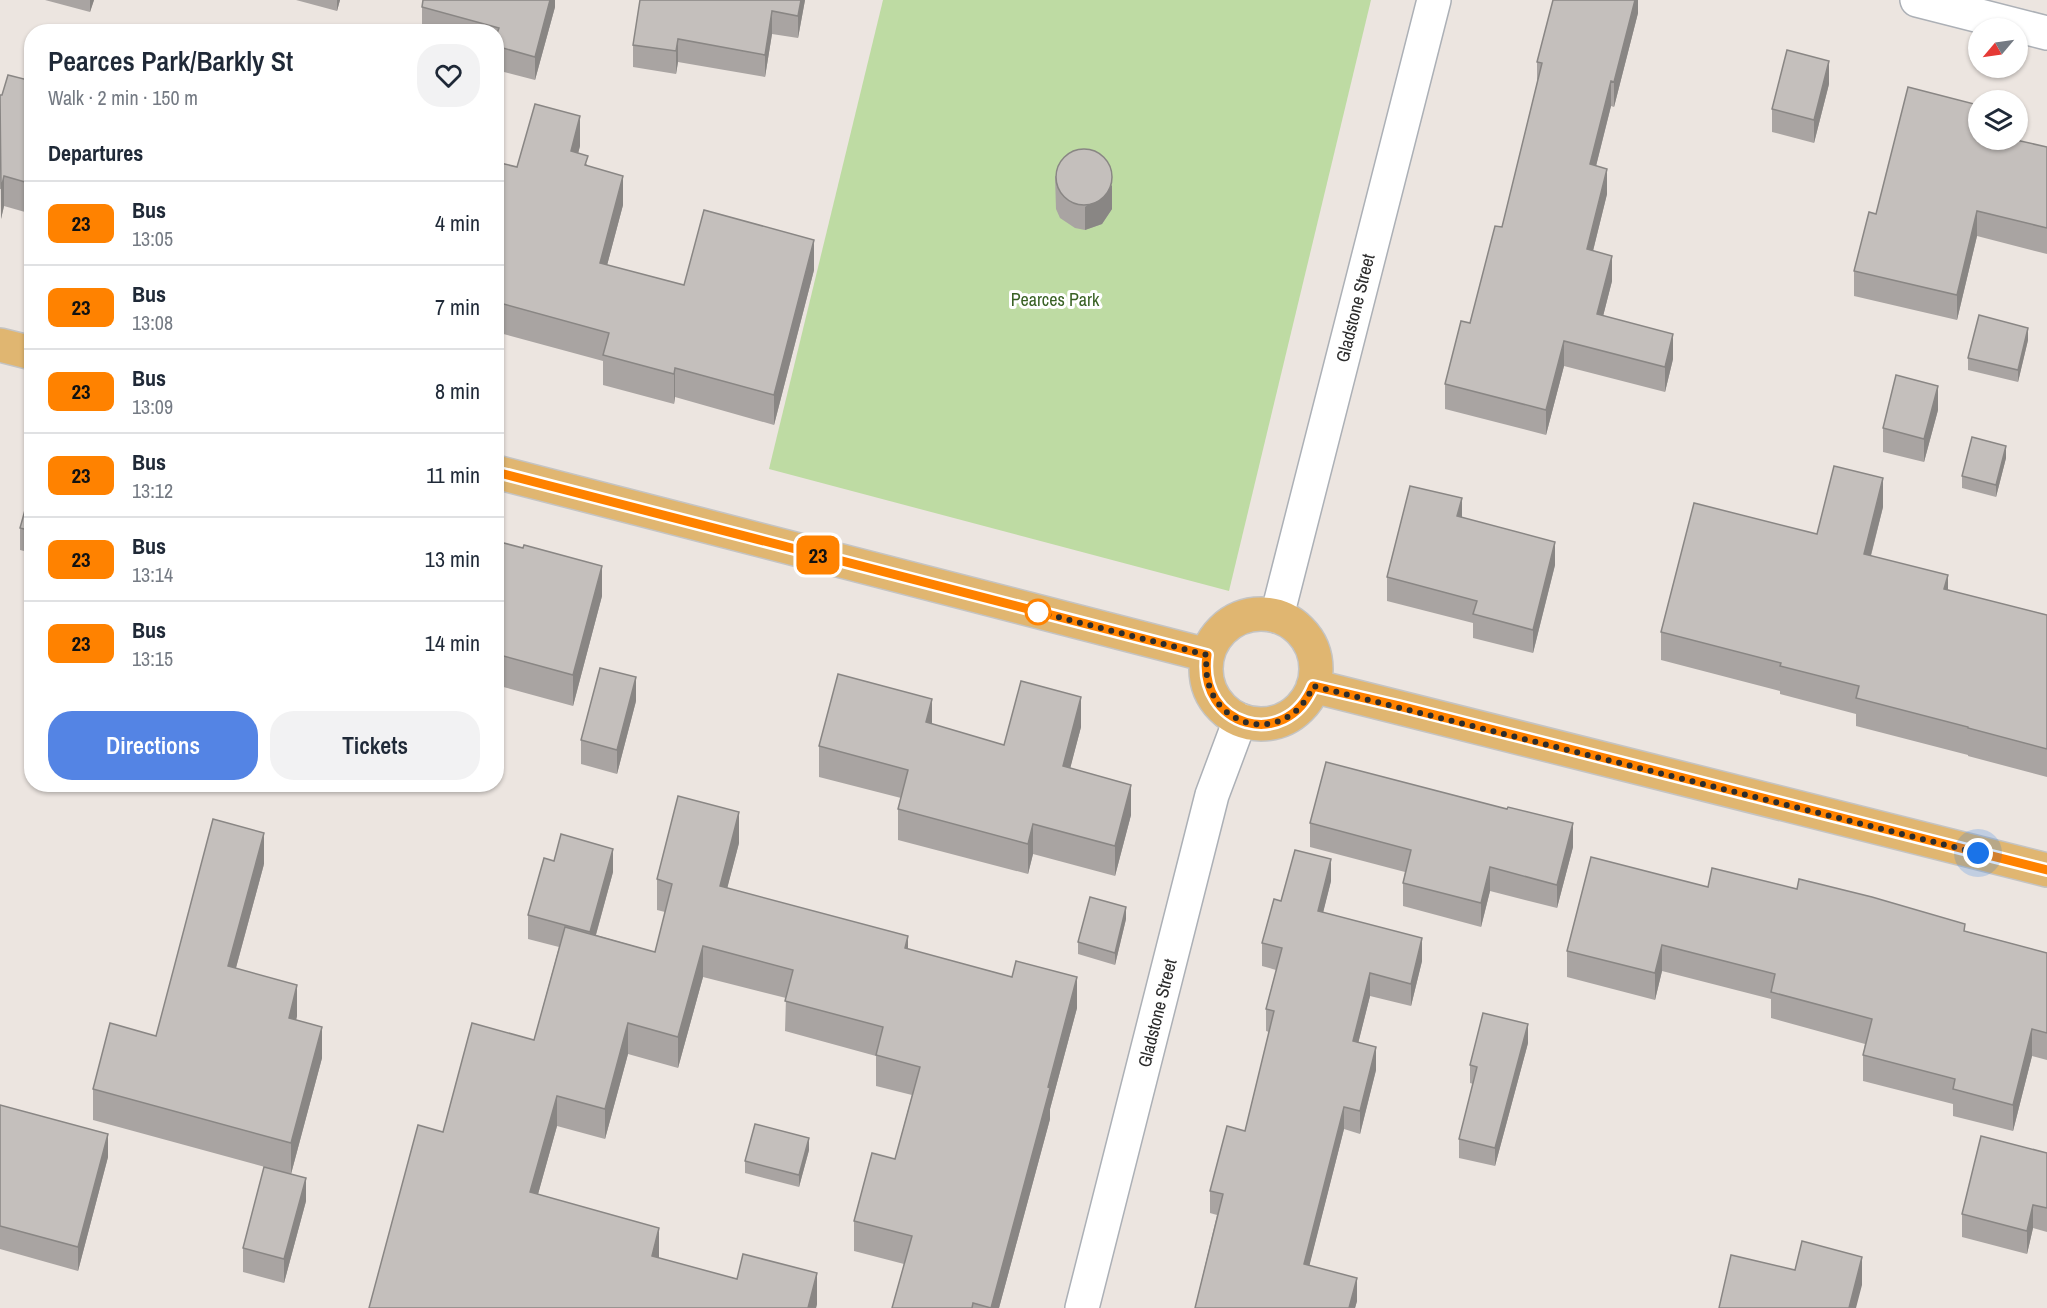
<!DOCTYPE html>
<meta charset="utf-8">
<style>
:root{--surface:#fff;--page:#f2f2f3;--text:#1f2937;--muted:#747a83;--line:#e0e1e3;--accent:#5484e4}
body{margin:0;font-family:"Archivo Narrow",sans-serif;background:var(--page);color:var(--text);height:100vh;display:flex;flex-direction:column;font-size:22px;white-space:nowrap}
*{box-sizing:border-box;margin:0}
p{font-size:20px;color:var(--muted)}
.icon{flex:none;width:33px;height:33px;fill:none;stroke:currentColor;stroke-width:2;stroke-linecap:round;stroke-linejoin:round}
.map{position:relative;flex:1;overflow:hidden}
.side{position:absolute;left:24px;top:24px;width:480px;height:768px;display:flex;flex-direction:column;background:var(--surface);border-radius:24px;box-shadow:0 2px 4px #0004}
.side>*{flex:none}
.badge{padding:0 12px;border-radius:9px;font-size:21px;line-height:39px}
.needle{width:39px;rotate:241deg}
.fabs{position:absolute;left:1968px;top:18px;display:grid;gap:12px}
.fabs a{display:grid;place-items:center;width:60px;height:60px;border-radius:50%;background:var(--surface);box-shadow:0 2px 4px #0004;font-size:30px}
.you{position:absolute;width:30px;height:30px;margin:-15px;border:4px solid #fff;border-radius:50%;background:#1a73e8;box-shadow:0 0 0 9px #1a73e833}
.map>.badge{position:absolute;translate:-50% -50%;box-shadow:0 0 0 3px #fff}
h2{padding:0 24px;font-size:22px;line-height:54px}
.round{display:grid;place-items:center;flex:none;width:63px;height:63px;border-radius:24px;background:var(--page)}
.summary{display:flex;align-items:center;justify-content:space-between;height:102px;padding:0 24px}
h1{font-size:28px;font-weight:600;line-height:45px}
.button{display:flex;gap:12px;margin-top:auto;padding:12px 24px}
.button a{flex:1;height:69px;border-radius:24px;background:var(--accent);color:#fff;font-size:24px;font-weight:600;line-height:69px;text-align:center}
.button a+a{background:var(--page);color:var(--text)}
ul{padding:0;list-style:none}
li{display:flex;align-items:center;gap:18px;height:84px;padding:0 24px;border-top:2px solid var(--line)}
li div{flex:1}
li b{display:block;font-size:22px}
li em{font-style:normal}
li .badge{min-width:66px;font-weight:700;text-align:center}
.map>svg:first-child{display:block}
</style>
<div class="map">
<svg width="2047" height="1308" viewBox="0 0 2047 1308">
<rect width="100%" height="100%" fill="#ece5e0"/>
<path fill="#bedba3" d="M 883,0 L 1371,0 L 1229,591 L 769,469 Z"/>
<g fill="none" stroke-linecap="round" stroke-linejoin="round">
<g stroke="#acb0b6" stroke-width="36">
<path id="minor" d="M 1917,0 L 2047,33
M 1277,616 L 1434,0
M 1082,1308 L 1212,795 L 1240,720"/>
</g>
<g stroke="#c4c4c4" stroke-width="36">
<path id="major" d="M 0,345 L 32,353
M 496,472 L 1207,655
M1206 669a55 55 0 1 1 110 0a55 55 0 1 1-110 0Z
M 1313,686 L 2047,870"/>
</g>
<use href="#minor" stroke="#fff" stroke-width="33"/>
<use href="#major" stroke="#e0b671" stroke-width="33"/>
</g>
<path fill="#a9a4a2" d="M 45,0 L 94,0 L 90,12 Z
M 296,0 L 340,0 L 337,11 Z
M 555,0 L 555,7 L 535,80 L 496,70 L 496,32 L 425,32 L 422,30 L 422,7 Z
M 805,0 L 798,38 L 772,34 L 765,77 L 678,62 L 676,74 L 633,67 L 633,45 Z
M 1638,0 L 1638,13 L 1614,107 L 1611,106 L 1596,166 L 1607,194 L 1593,251 L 1612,281 L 1603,316 L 1673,359 L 1665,392 L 1564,366 L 1546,435 L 1445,409 L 1445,384 L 1470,323 L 1502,227 L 1537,83 L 1537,62 Z
M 32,81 L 32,214 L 4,206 L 1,219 L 0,95 L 2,95 Z
M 1829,84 L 1814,143 L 1772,132 L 1772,109 Z
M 1978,105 L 1978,140 L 2047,147 L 2047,254 L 1977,236 L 1957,320 L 1854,296 L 1854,271 L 1876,214 Z
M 580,146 L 578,153 L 588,166 L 623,205 L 607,265 L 684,285 L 814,270 L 774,425 L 675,397 L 674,404 L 603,385 L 603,361 L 496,332 L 496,162 L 517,167 Z
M 1055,176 L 1112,209 L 1102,224 L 1085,230 L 1075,228 L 1060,218 L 1056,209 Z
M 2028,340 L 2018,382 L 1968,370 L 1968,358 Z
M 1938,410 L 1924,462 L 1883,452 L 1883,428 Z
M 2006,458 L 1996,497 L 1962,488 L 1962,476 Z
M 32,485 L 32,553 L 20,550 L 20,528 Z
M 1883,507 L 1871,556 L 1948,590 L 2047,615 L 2047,777 L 1968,756 L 1968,755 L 1856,726 L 1856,714 L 1780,694 L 1780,691 L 1661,660 L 1661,632 L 1817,534 Z
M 1462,517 L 1555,565 L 1533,653 L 1473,638 L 1473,623 L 1387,601 L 1387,577 Z
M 496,541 L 602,596 L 573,706 L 496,685 Z
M 636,701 L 617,774 L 581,764 L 581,740 Z
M 932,724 L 1004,745 L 1081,727 L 1070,768 L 1131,815 L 1115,876 L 1033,854 L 1028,874 L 898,840 L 898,809 L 901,798 L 819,777 L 819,746 Z
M 1310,823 L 1573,847 L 1557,908 L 1490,891 L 1481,927 L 1403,906 L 1403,883 L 1405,872 L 1310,847 Z
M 739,843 L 727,888 L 908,949 L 1077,1008 L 1050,1109 L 1050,1119 L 999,1308 L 892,1308 L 904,1264 L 854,1251 L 854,1221 L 895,1159 L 912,1095 L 876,1086 L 876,1056 L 785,1031 L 786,998 L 703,977 L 678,1068 L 628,1054 L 605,1139 L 557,1126 L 538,1194 L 659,1258 L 817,1304 L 816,1308 L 369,1308 L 443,1132 L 534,1040 L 559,947 L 528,939 L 528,915 L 554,861 L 613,872 L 596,935 L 655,952 L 665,912 L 657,910 L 657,879 Z
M 264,864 L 236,968 L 297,1016 L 296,1020 L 322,1058 L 291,1174 L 306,1201 L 284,1283 L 243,1272 L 243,1248 L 276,1170 L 93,1120 L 93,1089 L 156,1036 Z
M 1331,881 L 1323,912 L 1422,961 L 1411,1006 L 1370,996 L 1358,1043 L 1376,1070 L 1360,1134 L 1344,1129 L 1309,1266 L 1357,1301 L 1355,1308 L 1195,1308 L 1217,1215 L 1210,1213 L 1210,1191 L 1245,1131 L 1269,1032 L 1266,1031 L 1266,1009 L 1276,970 L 1262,966 L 1262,943 L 1281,901 Z
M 1708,887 L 1965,931 L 2047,953 L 2047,1060 L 2032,1056 L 2013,1131 L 1953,1116 L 1953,1104 L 1863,1081 L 1863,1055 L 1865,1044 L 1771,1018 L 1771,999 L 1662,971 L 1655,1000 L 1567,977 L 1567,951 Z
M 1126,919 L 1115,965 L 1078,954 L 1078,942 Z
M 1528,1043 L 1495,1166 L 1459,1158 L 1459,1139 L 1473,1084 L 1470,1083 L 1470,1065 Z
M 0,1105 L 108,1157 L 78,1271 L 0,1249 Z
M 809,1150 L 799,1187 L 745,1173 L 745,1161 Z
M 2047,1153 L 2047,1232 L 2033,1228 L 2027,1254 L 1962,1237 L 1962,1214 Z"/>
<path fill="#898684" d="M 90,0 L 94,0 L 90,12 Z
M 337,0 L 340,0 L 337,11 Z
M 550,0 L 555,0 L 555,7 L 535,80 L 535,57 Z
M 801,0 L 805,0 L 798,38 L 798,16 Z
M 1635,0 L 1638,0 L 1638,13 L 1614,107 L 1614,82 Z
M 772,11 L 772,34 L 765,77 L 765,55 Z
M 678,39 L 678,62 L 676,74 L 676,51 Z
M 1829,61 L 1829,84 L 1814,143 L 1814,120 Z
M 1611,81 L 1611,106 L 1590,190 L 1590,164 Z
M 1978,105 L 1978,130 L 1973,128 Z
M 580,116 L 580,146 L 571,181 L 571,151 Z
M 1607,169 L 1607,194 L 1587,275 L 1587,249 Z
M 4,176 L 4,206 L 1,219 L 1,189 Z
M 623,176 L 623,205 L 600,292 L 600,263 Z
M 1112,185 L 1112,209 L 1102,224 L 1085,230 L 1085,207 Z
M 1977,211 L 1977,236 L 1957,320 L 1957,295 Z
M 814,240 L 814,270 L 774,425 L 774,395 Z
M 1612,256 L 1612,281 L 1597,340 L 1597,314 Z
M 2028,328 L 2028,340 L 2018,382 L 2018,370 Z
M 1673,334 L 1673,359 L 1665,392 L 1665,367 Z
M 1564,341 L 1564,366 L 1546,435 L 1546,410 Z
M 675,368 L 675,397 L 674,404 L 674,374 Z
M 1938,386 L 1938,410 L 1924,462 L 1924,439 Z
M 2006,446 L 2006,458 L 1996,497 L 1996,485 Z
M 1883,478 L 1883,507 L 1864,582 L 1864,554 Z
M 1462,498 L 1462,522 L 1457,516 Z
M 1555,542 L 1555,565 L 1533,653 L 1533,630 Z
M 602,566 L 602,596 L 573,706 L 573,675 Z
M 1948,575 L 1948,603 L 1944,589 Z
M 636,677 L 636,701 L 617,774 L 617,750 Z
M 1081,697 L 1081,727 L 1063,796 L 1063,766 Z
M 932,699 L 932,729 L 926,722 Z
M 1131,785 L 1131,815 L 1115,876 L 1115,846 Z
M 739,812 L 739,843 L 720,916 L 720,886 Z
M 1573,823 L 1573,847 L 1557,908 L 1557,885 Z
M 1033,824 L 1033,854 L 1028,874 L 1028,844 Z
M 264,833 L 264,864 L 228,997 L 228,966 Z
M 613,849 L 613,872 L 590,956 L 590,932 Z
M 1331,859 L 1331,881 L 1318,933 L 1318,911 Z
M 1490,867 L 1490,891 L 1481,927 L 1481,903 Z
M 1126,907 L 1126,919 L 1115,965 L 1115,953 Z
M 908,936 L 908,967 L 905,948 Z
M 1422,938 L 1422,961 L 1411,1006 L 1411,984 Z
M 1662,945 L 1662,971 L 1655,1000 L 1655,973 Z
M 703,946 L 703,977 L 678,1068 L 678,1037 Z
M 1370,973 L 1370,996 L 1353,1064 L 1353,1041 Z
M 1077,977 L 1077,1008 L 1050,1109 L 1050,1119 L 999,1308 L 991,1308 Z
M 297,985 L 297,1016 L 289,1049 L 289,1018 Z
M 628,1023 L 628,1054 L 605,1139 L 605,1109 Z
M 1528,1024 L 1528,1043 L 1495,1166 L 1495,1148 Z
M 322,1027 L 322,1058 L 291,1174 L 291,1143 Z
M 2032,1029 L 2032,1056 L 2013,1131 L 2013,1105 Z
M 1376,1047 L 1376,1070 L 1360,1134 L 1360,1111 Z
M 557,1096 L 557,1126 L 530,1223 L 530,1192 Z
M 1344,1107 L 1344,1129 L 1304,1287 L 1304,1264 Z
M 108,1134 L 108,1157 L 78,1271 L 78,1247 Z
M 809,1138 L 809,1150 L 799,1187 L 799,1175 Z
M 306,1178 L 306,1201 L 284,1283 L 284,1259 Z
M 2033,1205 L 2033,1228 L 2027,1254 L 2027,1231 Z
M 659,1228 L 659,1259 L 652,1256 Z
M 1862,1257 L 1862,1285 L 1856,1308 L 1849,1308 Z
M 817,1273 L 817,1304 L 816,1308 L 808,1308 Z
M 1357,1278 L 1357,1301 L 1355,1308 L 1349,1308 Z"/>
<path fill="#c4bfbc" stroke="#898684" stroke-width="1.5" d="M 423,0 L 550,0 L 535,57 L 496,46 L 496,36 L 499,28 L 422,7 Z
M 640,0 L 801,0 L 798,16 L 772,11 L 765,55 L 678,39 L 676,51 L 633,45 Z
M 1553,0 L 1635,0 L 1614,82 L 1611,81 L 1590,164 L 1607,169 L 1587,249 L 1612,256 L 1597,314 L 1673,334 L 1665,367 L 1564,341 L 1546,410 L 1445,384 L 1461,321 L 1470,323 L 1495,226 L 1502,227 L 1542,63 L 1537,62 Z
M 1787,50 L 1829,61 L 1814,120 L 1772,109 Z
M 8,75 L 32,81 L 32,184 L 4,176 L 1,189 L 0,95 L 2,95 Z
M 1908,87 L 1978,105 L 1973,128 L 1978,130 L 1978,140 L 2016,140 L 2047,147 L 2047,228 L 1977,211 L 1957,295 L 1854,271 L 1869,212 L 1876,214 Z
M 535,104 L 580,116 L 571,151 L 588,156 L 585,165 L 623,176 L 600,263 L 684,285 L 704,210 L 814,240 L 774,395 L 675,368 L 674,374 L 603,355 L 609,333 L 496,302 L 496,162 L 517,167 Z
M1056 177a28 28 0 1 1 56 0a28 28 0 1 1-56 0Z
M 1979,315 L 2028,328 L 2018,370 L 1968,358 Z
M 1896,375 L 1938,386 L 1924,439 L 1883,428 Z
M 1972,437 L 2006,446 L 1996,485 L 1962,476 Z
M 1834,466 L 1883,478 L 1864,554 L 1948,575 L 1944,589 L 2047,615 L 2047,749 L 1968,728 L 1968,727 L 1856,698 L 1859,686 L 1780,666 L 1781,663 L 1661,632 L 1694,503 L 1817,534 Z
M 32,485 L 32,531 L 20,528 Z
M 1410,486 L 1462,498 L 1457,516 L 1555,542 L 1533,630 L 1473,614 L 1477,601 L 1387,577 Z
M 496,541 L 523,548 L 524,545 L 602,566 L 573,675 L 496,654 Z
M 600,668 L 636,677 L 617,750 L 581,740 Z
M 838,674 L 932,699 L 926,722 L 1004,745 L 1021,681 L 1081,697 L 1063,766 L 1131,785 L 1115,846 L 1033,824 L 1028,844 L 898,809 L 908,770 L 819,746 Z
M 1326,762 L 1507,809 L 1508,807 L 1573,823 L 1557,885 L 1490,867 L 1481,903 L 1403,883 L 1411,850 L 1310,823 Z
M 678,796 L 739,812 L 720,886 L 908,936 L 905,948 L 1012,977 L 1016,961 L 1077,977 L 1048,1087 L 1050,1088 L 991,1308 L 973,1303 L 972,1308 L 892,1308 L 912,1236 L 854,1221 L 872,1153 L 895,1159 L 920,1067 L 876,1055 L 883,1027 L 785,1001 L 793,970 L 703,946 L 678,1037 L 628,1023 L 605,1109 L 557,1096 L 530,1192 L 659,1228 L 652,1256 L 737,1279 L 743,1254 L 817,1273 L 808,1308 L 369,1308 L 418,1125 L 443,1132 L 472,1023 L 534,1040 L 565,927 L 655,952 L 672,884 L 657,879 Z
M 213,819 L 264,833 L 228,966 L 297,985 L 289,1018 L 322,1027 L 291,1143 L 93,1089 L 110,1023 L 156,1036 Z
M 561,834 L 613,849 L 590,932 L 528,915 L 544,858 L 554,861 Z
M 1295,850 L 1331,859 L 1318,911 L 1422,938 L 1411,984 L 1370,973 L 1353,1041 L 1376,1047 L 1360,1111 L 1344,1107 L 1304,1264 L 1357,1278 L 1349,1308 L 1195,1308 L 1223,1194 L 1210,1191 L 1227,1126 L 1245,1131 L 1274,1011 L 1266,1009 L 1282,948 L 1262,943 L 1274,899 L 1281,901 Z
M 1591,857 L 1708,887 L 1712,868 L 1797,889 L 1799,879 L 1872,897 L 1965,924 L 1964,931 L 2047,953 L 2047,1033 L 2032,1029 L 2013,1105 L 1953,1089 L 1955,1079 L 1863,1055 L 1872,1019 L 1771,992 L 1775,974 L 1662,945 L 1655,973 L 1567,951 Z
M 1090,897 L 1126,907 L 1115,953 L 1078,942 Z
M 1483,1013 L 1528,1024 L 1495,1148 L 1459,1139 L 1477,1067 L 1470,1065 Z
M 0,1105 L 108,1134 L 78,1247 L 0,1226 Z
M 755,1124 L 809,1138 L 799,1175 L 745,1161 Z
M 1981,1136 L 2047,1153 L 2047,1208 L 2033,1205 L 2027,1231 L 1962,1214 Z
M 264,1167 L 306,1178 L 284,1259 L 243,1248 Z
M 1802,1241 L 1862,1257 L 1849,1308 L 1719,1308 L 1731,1255 L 1795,1270 Z"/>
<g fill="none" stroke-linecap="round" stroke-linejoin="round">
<g stroke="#fff" stroke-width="14">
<path id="line" d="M 496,472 L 1207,655 C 1197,727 1286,752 1313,686 L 1399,706 L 2047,870"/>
</g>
<use href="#line" stroke="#ff8200" stroke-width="9"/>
<path stroke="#2c2c2c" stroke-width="6" stroke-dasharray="0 10.8" d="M 1038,612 L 1207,655 C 1197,727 1286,752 1313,686 L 1978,853"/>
</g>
<circle fill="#fff" stroke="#ff8200" stroke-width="3" cx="1038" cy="612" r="12"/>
<g text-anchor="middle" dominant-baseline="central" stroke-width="6" stroke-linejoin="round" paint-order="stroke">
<g font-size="18" fill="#396124" stroke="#fff">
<text x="1055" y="299">Pearces Park</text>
</g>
<g font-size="18" fill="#2c2c2c" stroke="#fff">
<text transform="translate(1355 308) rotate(-76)">Gladstone Street</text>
<text transform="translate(1157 1013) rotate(-76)">Gladstone Street</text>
</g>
</g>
</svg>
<div class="fabs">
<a><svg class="needle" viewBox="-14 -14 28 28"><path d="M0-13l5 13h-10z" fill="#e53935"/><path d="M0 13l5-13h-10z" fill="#747a83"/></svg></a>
<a><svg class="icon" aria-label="layers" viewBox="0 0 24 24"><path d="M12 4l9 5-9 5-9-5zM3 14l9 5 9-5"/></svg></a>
</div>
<div class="you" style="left:1978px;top:853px"></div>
<b class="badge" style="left:818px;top:555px;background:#ff8200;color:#111">23</b>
<section class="side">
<div class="summary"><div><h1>Pearces Park/Barkly St</h1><p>Walk · 2 min · 150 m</p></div><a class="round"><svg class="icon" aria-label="heart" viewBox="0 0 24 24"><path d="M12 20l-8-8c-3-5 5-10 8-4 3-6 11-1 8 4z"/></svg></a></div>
<h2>Departures</h2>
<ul>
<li><span class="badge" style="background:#ff8200;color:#111">23</span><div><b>Bus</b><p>13:05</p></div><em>4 min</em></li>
<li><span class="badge" style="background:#ff8200;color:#111">23</span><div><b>Bus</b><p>13:08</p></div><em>7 min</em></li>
<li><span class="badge" style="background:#ff8200;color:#111">23</span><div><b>Bus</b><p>13:09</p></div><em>8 min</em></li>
<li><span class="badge" style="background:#ff8200;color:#111">23</span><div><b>Bus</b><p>13:12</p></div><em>11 min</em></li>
<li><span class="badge" style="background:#ff8200;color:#111">23</span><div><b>Bus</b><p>13:14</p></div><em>13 min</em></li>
<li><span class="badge" style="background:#ff8200;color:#111">23</span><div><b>Bus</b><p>13:15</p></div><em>14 min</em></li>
</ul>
<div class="button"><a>Directions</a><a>Tickets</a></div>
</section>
</div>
